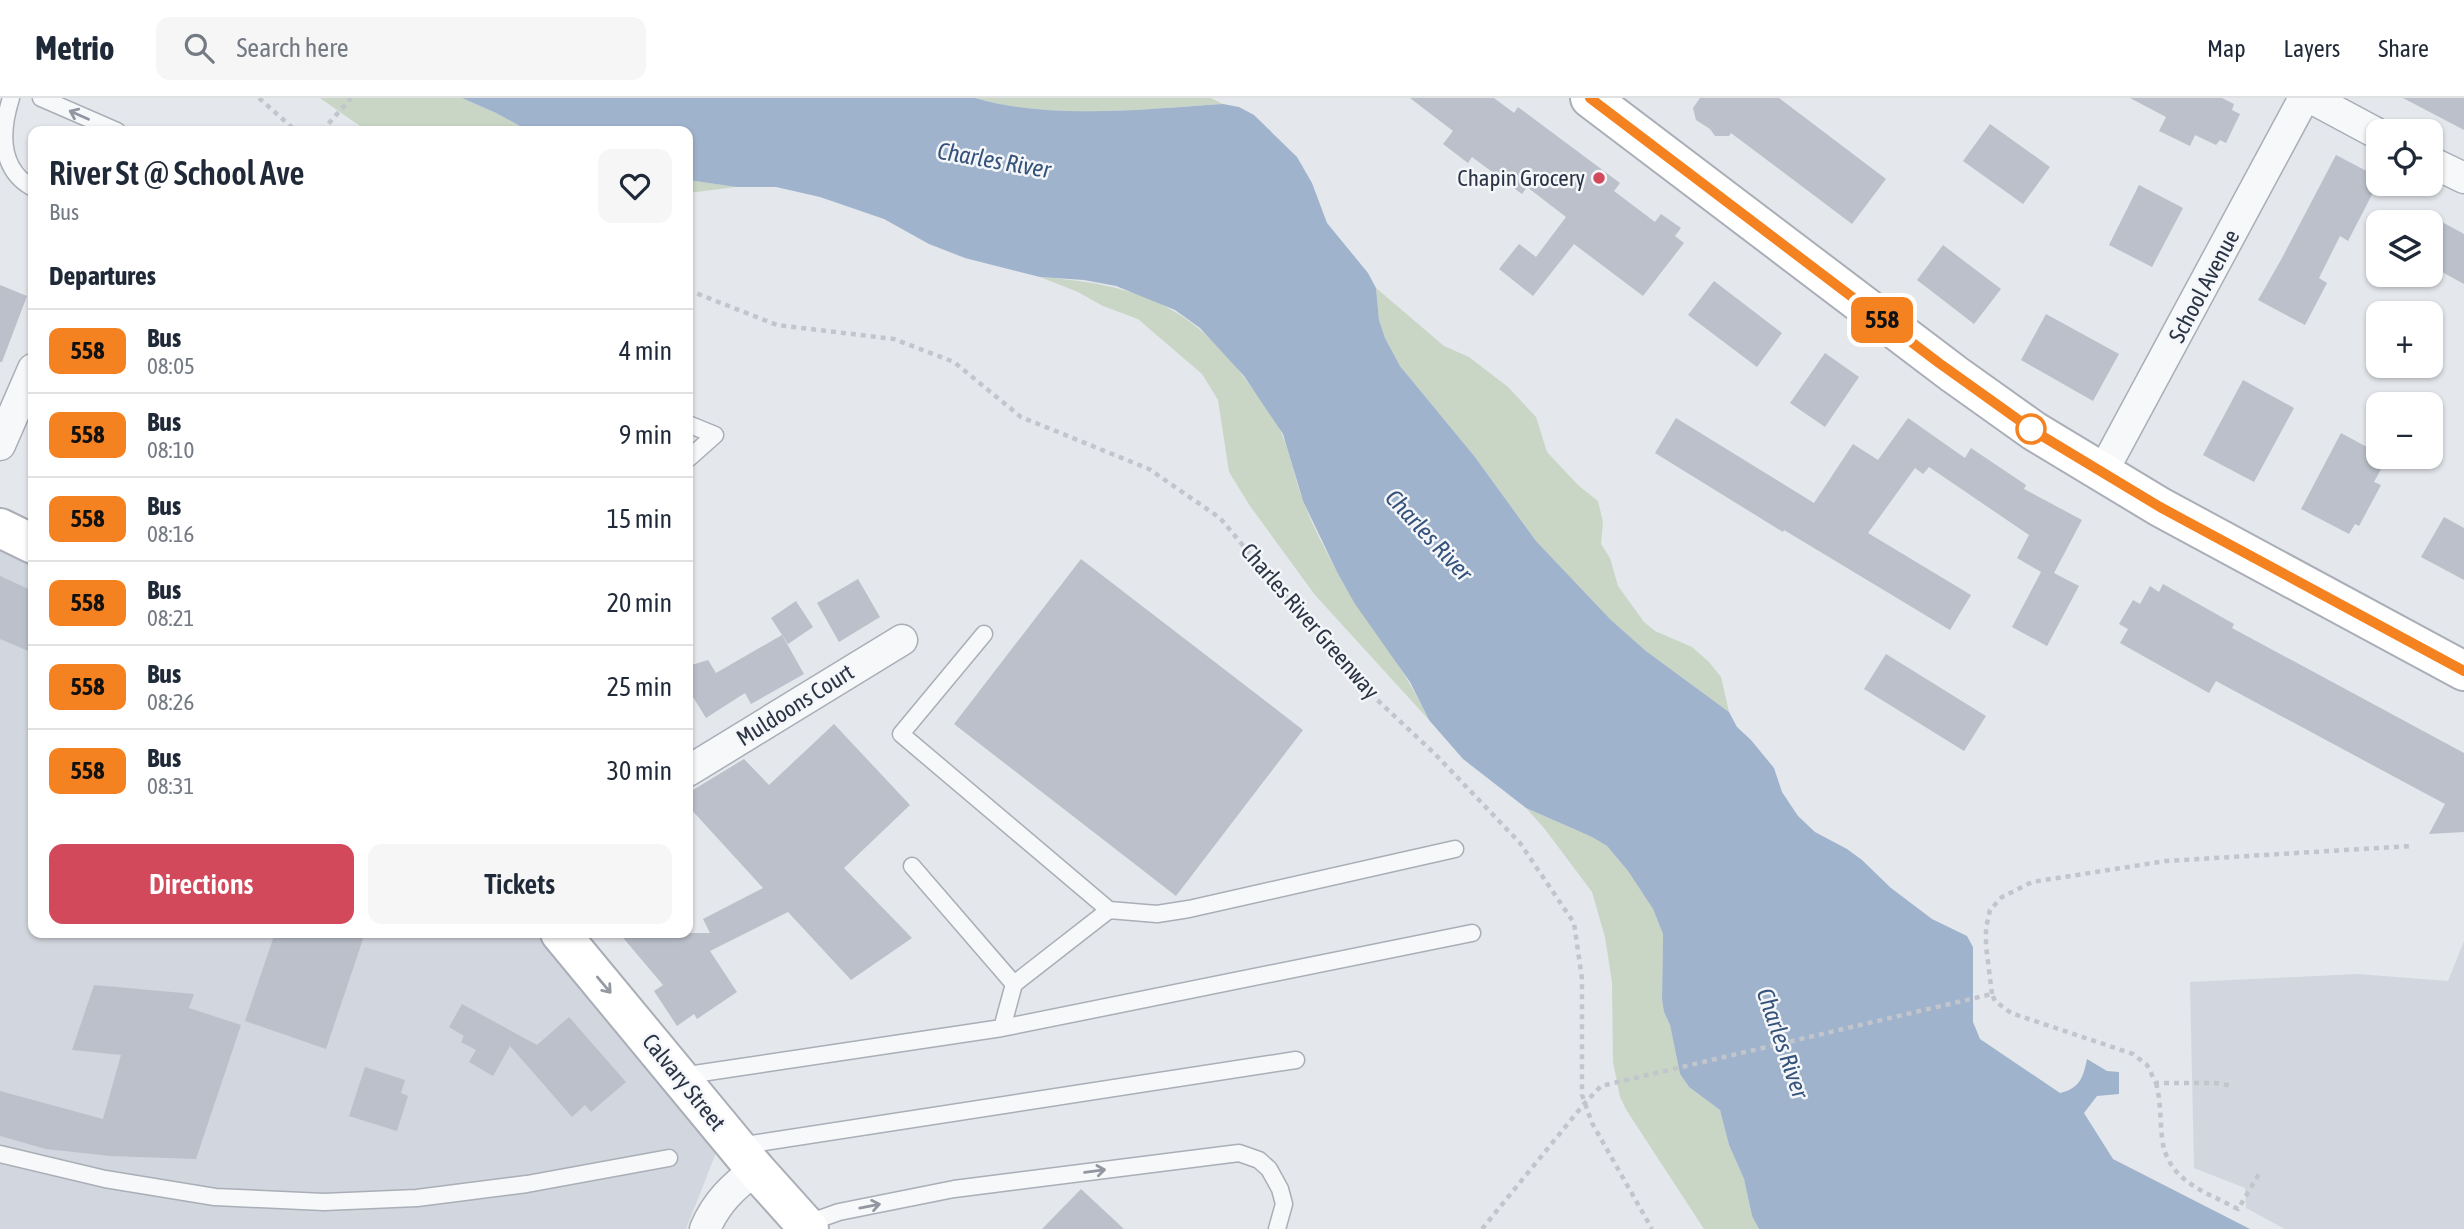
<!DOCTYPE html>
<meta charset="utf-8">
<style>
:root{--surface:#fff;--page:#f6f6f7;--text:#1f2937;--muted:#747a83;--line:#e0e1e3;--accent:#d1495b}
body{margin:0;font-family:"Asap Condensed",sans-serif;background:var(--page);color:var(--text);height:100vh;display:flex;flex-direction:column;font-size:26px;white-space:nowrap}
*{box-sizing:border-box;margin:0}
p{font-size:23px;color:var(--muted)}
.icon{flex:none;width:38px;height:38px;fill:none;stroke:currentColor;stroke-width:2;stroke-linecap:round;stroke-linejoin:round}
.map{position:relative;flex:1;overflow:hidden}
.sheet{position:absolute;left:28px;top:28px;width:665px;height:812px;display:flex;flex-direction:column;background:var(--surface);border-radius:14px;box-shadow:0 2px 5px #0004}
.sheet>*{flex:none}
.badge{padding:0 14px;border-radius:10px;font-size:24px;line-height:46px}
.tools{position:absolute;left:2366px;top:21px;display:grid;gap:14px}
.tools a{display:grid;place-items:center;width:77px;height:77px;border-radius:14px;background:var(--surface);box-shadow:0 2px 5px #0004;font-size:35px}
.map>.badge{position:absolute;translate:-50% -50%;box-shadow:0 0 0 4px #fff}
h2{padding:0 21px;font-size:26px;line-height:63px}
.round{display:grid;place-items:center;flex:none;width:74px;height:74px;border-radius:14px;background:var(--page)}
.head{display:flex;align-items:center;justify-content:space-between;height:119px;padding:0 21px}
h1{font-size:33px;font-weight:600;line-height:52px}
.button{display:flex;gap:14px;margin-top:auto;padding:14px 21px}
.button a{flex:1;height:80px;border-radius:14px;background:var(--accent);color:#fff;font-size:28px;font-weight:600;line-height:80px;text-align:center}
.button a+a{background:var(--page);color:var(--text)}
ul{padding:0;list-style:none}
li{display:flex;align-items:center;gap:21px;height:84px;padding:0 21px;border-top:2px solid var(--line)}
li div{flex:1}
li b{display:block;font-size:26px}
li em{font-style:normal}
li .badge{min-width:77px;font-weight:700;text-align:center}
header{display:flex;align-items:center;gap:42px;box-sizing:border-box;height:98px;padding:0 35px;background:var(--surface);border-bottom:2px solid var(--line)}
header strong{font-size:33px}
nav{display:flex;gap:38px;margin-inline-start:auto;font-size:24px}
.search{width:490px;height:63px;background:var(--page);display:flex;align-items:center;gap:18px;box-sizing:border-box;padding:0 24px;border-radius:14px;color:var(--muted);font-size:26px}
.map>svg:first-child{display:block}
</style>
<header>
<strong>Metrio</strong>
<div class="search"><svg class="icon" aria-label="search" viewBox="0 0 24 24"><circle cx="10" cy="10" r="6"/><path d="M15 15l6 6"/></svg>Search here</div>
<nav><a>Map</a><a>Layers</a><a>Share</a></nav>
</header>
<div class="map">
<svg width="2464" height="1131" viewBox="0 0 2464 1131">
<rect width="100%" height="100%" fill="#e4e7ec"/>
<path fill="#d2d6de" d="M 0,448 L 33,463 L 33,835 L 540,835 L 714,1044 L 716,1055 L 686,1131 L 0,1131 Z
M 2464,843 L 2464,1131 L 2285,1131 L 2246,1110 L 2245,1090 L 2194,1070 L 2190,884 L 2357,876 L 2448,883 Z"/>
<path fill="#c9d6c5" d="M 320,0 L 462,0 L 496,15 L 529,33 L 367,33 Z
M 975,0 L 1211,0 L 1223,6 C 1145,11 1051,22 975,0 Z
M 688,82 L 736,89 L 688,95 Z
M 1040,179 C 1137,186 1194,207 1252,290 C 1263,305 1277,321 1283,339 C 1292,360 1295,384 1304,405 C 1312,427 1323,447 1334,468 C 1348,497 1367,521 1386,548 C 1402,571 1416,596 1429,622 L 1315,497 L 1250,408 L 1229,374 L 1218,302 L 1202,276 L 1138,221 L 1103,208 L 1078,194 Z
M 1376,190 L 1444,248 L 1469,259 L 1508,289 L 1536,319 L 1547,354 L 1579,388 L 1598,403 L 1603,424 L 1601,446 L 1610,460 L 1618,488 L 1644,524 L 1655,533 L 1692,549 L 1709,564 L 1721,579 L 1729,614 L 1646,553 L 1611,522 L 1536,443 L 1475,359 L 1400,268 L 1385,240 L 1379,222 Z
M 1526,710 L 1592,739 L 1607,748 L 1628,773 L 1653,811 L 1663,836 L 1662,902 L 1664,914 L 1670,927 L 1680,976 L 1689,989 L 1720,1012 L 1729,1047 L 1744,1081 L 1752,1118 L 1759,1131 L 1704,1131 L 1627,1013 L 1620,999 L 1613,964 L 1612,884 L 1605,839 L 1592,794 L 1544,730 Z"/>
<path fill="#9fb4cc" d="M 462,0 L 975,0 C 1048,22 1148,11 1223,6 L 1239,9 L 1254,17 L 1297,59 L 1312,85 L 1327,125 L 1368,175 L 1376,190 L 1379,222 L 1385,240 L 1400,268 L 1475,359 L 1536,443 L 1611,522 L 1646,553 L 1729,614 L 1737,629 L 1751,642 L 1774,670 L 1782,694 L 1798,718 L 1815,734 L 1847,751 L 1862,762 L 1891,790 L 1932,821 L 1967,838 L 1973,849 L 1973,924 L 1980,941 L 2060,995 C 2080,990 2083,980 2087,961 L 2107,973 L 2119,974 L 2119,996 L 2097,998 L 2084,1015 L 2113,1061 L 2250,1131 L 1759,1131 L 1752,1118 L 1744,1081 L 1729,1047 L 1720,1012 L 1689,989 L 1680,976 L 1670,927 L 1664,914 L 1662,902 L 1663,836 L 1653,811 L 1628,773 L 1607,748 L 1592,739 L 1526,710 L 1463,661 L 1429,622 L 1410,584 L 1355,506 L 1338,476 L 1303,403 L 1283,336 L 1244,278 L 1200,230 L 1175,212 L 1116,188 L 1084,182 L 1040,179 L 965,160 L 929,146 L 884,121 L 820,99 L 776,89 L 736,89 L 688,82 L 688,33 L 529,33 L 496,15 Z"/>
<path fill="#bbc0ca" d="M 1410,0 L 1494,0 L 1514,15 L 1518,9 L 1620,85 L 1614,93 L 1655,124 L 1661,116 L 1681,130 L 1675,138 L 1684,145 L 1643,198 L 1574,146 L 1533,198 L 1499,171 L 1519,146 L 1536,159 L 1566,119 L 1527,89 L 1522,96 L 1472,59 L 1468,65 L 1443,46 L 1453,33 Z
M 1700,0 L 1779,0 L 1886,81 L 1852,126 L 1731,35 L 1729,38 L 1715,38 L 1710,31 L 1696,22 L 1693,10 Z
M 2130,0 L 2222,0 L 2234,6 L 2232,12 L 2240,16 L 2226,45 L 2220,42 L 2216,47 L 2195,37 L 2190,48 L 2159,33 L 2166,19 Z
M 2403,0 L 2464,0 L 2464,32 Z
M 1990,26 L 2050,69 L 2023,106 L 1963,63 Z
M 2336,57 L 2378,79 L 2378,85 L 2348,143 L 2340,138 L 2319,180 L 2327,185 L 2305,227 L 2258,202 L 2282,160 Z
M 2139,87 L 2183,110 L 2152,169 L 2109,147 Z
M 2431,118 L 2464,136 L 2464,186 L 2431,168 Z
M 1943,147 L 2001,191 L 1974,226 L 1917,182 Z
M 1714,183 L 1782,235 L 1757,269 L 1688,217 Z
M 0,187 L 27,198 L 2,264 L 0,264 Z
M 2046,216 L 2119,256 L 2093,303 L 2021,262 Z
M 1825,255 L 1859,279 L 1825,329 L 1790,305 Z
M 2243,282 L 2294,310 L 2254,384 L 2203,357 Z
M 1676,320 L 1814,405 L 1853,346 L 1878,362 L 1908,320 L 1965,360 L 1971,350 L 2026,387 L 2024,391 L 2082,422 L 2054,475 L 2079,488 L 2047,548 L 2012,529 L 2041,474 L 2017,460 L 2029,437 L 1929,369 L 1923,376 L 1915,370 L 1868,435 L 1971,497 L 1950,532 L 1784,432 L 1783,434 L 1655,355 Z
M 2341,335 L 2378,355 L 2378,359 L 2387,360 L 2374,384 L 2381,387 L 2359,428 L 2355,426 L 2349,436 L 2301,411 Z
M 2444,419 L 2464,430 L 2464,482 L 2421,459 Z
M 1081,461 L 1303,632 L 1176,798 L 954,626 Z
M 0,478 L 33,493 L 33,555 L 0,541 Z
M 858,481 L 880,519 L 839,544 L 817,505 Z
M 2163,486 L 2234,526 L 2232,530 L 2464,655 L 2464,734 L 2429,736 L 2445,706 L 2216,583 L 2209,595 L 2120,545 L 2128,531 L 2119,526 L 2133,502 L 2140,506 L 2150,488 L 2159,494 Z
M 796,503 L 813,529 L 788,546 L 771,520 Z
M 782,537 L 804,576 L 751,606 L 745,595 L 706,620 L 688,591 L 688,568 L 708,562 L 716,575 Z
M 1886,556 L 1986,618 L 1964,653 L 1864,591 Z
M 834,626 L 910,707 L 844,770 L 912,840 L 851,882 L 788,814 L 710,853 L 737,894 L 697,921 L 694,916 L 677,928 L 654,893 L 663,887 L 619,835 L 710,835 L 703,821 L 763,790 L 688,708 L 688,695 L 744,661 L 769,687 Z
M 275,835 L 365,835 L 326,951 L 245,923 Z
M 94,887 L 194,896 L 189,910 L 241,927 L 196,1061 L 110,1058 L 46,1051 L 0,1038 L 0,993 L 103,1021 L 121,957 L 72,952 Z
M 462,906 L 537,947 L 569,919 L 626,984 L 591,1014 L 585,1007 L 572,1019 L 510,948 L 493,978 L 469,964 L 476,952 L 461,944 L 464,938 L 449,929 Z
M 365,969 L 405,982 L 401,995 L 408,998 L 397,1033 L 349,1018 Z
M 1081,1091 L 1124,1131 L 1042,1131 Z"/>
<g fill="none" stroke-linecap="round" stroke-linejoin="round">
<g stroke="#a9aeb7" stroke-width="19">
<path id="lane" d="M 11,0 C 0,35 0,72 33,90
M 41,0 L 117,33
M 688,326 L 715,337 L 688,361
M 984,536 L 901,636 L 1109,812 L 1014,886 L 1002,930
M 912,768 L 1014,886
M 1109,812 L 1157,816 L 1189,811 L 1455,751
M 681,978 L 1002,930 L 1472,835
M 738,1048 L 1296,962
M 0,1056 L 105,1081 L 215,1099 L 324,1104 L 417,1100 L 527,1086 L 669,1060
M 805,1126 L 839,1114 L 954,1091 L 1239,1055 L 1259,1062 L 1269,1071 L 1280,1091 L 1284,1106 L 1277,1131"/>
</g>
<g stroke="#a9aeb7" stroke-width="33">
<path id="street" d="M 2311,0 L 2378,36
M 2431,64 L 2464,80
M 0,347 L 33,271
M 2102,375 L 2304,0
M 688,673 L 902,542
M 705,1131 C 716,1105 733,1088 756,1072"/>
</g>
<g stroke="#a9aeb7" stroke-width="42">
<path id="secondary" d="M 1590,0 L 1954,276 L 2034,333 L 2160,409 L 2464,573
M 0,430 L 33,446
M 560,835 L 756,1072 L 809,1131"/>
</g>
<path stroke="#c2c5cb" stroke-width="4.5" stroke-dasharray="5 5" stroke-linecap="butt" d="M 259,0 L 296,33
M 322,33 L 351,0
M 688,192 L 777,227 L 894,241 L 954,264 L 1021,319 L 1149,371 L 1220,420 L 1356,582 L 1435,656 L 1520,745 L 1574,825 L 1582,881 L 1582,997 L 1592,1025 L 1652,1131
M 1992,896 L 1986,848 L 1986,830 L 1990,812 L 2002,799 L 2032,784 L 2166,763 L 2411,748
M 2156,985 C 2161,1003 2160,1022 2162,1040 C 2167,1083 2204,1093 2238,1111 L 2259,1076
M 1482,1131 L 1584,1006 L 1601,988 L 1992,896 L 1995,903 L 2011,915 L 2133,956 L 2147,967 L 2156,985 L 2215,985 L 2233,988"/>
<use href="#lane" stroke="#f7f8fa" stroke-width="16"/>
<use href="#street" stroke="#f7f8fa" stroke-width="30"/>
<use href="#secondary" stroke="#fff" stroke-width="38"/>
</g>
<defs><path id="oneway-shaft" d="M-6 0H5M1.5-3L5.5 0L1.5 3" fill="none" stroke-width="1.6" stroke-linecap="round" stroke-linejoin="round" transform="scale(1.75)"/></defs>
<g stroke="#9196a0">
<use href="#oneway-shaft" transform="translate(79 17) rotate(-156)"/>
<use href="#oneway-shaft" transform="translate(1095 1073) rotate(-8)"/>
<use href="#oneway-shaft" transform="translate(870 1108) rotate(-11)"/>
</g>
<use stroke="#959aa2" href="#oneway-shaft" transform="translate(604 887) rotate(50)"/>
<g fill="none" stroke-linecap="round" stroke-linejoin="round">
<g stroke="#fff" stroke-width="16">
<path id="line" d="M 1590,0 L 1939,265 L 2034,333 L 2160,409 L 2464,573"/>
</g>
<use href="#line" stroke="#f58220" stroke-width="10"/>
</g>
<circle fill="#d1495b" stroke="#f4f6f9" stroke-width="2.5" cx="1599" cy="80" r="7"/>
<circle fill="#fff" stroke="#f58220" stroke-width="3.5" cx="2031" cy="331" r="14"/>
<g text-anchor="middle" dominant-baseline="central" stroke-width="5" stroke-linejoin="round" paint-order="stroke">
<g font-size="23" fill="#2b3445" stroke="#f4f6f9" text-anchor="end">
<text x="1585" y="80">Chapin Grocery</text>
</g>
<g font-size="23" fill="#2b3445" stroke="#f4f6f9">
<text transform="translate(2204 188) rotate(-62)">School Avenue</text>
<text transform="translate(1310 523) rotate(49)">Charles River Greenway</text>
<text transform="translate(795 607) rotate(-32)">Muldoons Court</text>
<text transform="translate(684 984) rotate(51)">Calvary Street</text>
</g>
<g font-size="24" font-style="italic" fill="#34527a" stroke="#f4f6f9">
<text transform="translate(994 62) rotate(10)">Charles River</text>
<text transform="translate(1429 437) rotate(47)">Charles River</text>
<text transform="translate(1783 945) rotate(71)">Charles River</text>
</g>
</g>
</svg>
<div class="tools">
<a><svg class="icon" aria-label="locate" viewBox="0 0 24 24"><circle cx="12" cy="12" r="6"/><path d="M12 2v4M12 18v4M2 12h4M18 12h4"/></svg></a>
<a><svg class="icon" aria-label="layers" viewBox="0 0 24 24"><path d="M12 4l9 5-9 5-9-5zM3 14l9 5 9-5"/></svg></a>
<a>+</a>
<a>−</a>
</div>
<b class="badge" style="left:1882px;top:222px;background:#f58220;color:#111">558</b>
<section class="sheet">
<div class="head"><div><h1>River St @ School Ave</h1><p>Bus</p></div><a class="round"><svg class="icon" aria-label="heart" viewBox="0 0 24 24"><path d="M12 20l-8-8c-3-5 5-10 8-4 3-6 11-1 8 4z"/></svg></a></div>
<h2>Departures</h2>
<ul>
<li><span class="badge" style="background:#f58220;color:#111">558</span><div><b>Bus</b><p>08:05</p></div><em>4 min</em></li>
<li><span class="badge" style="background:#f58220;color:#111">558</span><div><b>Bus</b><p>08:10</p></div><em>9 min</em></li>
<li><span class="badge" style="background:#f58220;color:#111">558</span><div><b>Bus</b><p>08:16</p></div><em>15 min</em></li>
<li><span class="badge" style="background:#f58220;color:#111">558</span><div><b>Bus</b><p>08:21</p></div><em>20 min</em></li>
<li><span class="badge" style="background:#f58220;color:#111">558</span><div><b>Bus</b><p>08:26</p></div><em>25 min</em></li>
<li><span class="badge" style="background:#f58220;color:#111">558</span><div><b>Bus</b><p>08:31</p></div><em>30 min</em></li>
</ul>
<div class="button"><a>Directions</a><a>Tickets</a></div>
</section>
</div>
